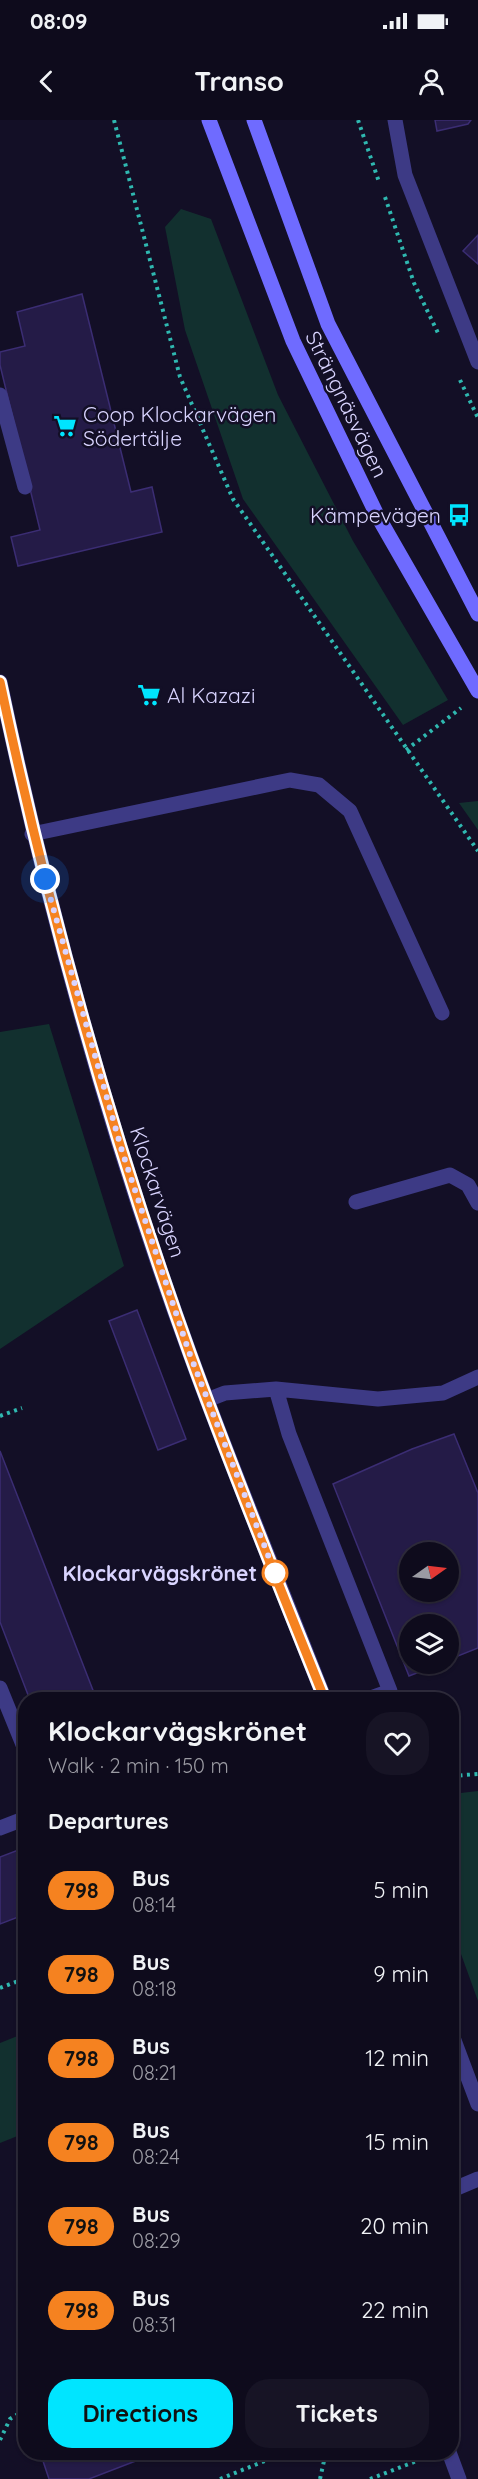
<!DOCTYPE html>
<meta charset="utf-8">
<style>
:root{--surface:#0e0b1c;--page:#171425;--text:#f1f3f6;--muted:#9b9ba3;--line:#2e2b3b;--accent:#00e5ff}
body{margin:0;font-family:Quicksand,sans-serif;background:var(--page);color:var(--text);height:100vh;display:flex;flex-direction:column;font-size:22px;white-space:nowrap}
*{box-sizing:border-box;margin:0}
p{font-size:20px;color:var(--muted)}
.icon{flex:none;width:33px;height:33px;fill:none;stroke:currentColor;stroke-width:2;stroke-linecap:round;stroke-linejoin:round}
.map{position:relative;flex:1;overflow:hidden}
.sheet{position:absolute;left:18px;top:1572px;width:441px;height:768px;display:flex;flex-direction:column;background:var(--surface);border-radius:24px;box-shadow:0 2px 4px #0004,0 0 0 2px var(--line)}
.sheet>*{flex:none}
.badge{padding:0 12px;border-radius:20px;font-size:21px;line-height:39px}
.needle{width:39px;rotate:76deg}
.tools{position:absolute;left:399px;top:1422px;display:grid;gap:12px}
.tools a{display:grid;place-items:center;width:60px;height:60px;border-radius:50%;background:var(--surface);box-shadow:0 2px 4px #0004,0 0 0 2px var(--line);font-size:30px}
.you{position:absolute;width:30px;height:30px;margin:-15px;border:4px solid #fff;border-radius:50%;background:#1a73e8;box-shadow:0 0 0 9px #1a73e833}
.map>.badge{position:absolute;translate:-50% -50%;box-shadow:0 0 0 3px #fff}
h2{padding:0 30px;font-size:22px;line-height:54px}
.round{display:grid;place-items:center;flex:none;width:63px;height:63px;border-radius:24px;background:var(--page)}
.summary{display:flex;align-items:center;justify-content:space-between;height:102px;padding:0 30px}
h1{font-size:28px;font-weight:700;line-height:45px}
.action{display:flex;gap:12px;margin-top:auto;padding:12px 30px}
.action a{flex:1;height:69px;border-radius:24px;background:var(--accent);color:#111;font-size:24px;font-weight:700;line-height:69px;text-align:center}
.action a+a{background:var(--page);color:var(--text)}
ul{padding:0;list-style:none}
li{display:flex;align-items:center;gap:18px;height:84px;padding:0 30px}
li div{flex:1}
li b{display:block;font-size:22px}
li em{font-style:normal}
li .badge{min-width:66px;font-weight:700;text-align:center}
.status{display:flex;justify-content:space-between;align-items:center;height:42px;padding:0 30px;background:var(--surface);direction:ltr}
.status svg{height:16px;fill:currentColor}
header{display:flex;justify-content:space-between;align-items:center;height:78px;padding:0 30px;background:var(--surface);font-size:27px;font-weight:700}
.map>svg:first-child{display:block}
</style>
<div class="status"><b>08:09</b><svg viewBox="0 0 49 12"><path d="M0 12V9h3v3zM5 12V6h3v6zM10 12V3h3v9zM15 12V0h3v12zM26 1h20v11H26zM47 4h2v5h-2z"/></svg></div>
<header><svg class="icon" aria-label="back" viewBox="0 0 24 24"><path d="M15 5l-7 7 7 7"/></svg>Transo<svg class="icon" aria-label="person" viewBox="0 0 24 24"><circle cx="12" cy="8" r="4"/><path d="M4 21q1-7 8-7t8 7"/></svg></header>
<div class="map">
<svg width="478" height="2359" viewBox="0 0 478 2359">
<rect width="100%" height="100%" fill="#130f26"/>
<path fill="#12302f" d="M 181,89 L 211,99 L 278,275 L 353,421 L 448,580 L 403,605 L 243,379 L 185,210 L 165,107 Z
M 478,681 L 478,710 L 459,683 Z
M 49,904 L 124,1146 L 0,1229 L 0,912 Z
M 478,1671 L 478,1881 L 452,1809 L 452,1674 Z
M 25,1913 L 25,2013 L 0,2023 L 0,1923 Z"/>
<path fill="#241b47" stroke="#3b2d73" stroke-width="1.5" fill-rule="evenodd" d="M 435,0 L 471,0 L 468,4 L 437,11 Z
M 478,115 L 478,144 L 463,131 Z
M 82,174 L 131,372 L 152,367 L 162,412 L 18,446 L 11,417 L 40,410 L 0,245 L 0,232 L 25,226 L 17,192 Z
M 137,1190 L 186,1319 L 158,1330 L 109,1201 Z
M 454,1314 L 478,1373 L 478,1528 L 448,1540 L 448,1504 L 410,1504 L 410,1544 L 440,1544 L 409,1556 L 333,1364 L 412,1329 ZM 410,1432 L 448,1432 L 448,1472 L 410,1472 Z
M 0,1331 L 96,1578 L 93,1580 L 30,1580 L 0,1502 Z
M 26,1727 L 26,1794 L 0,1804 L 0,1737 Z
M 40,2332 L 159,2332 L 89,2359 L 49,2359 Z"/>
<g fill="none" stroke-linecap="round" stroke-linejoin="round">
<path stroke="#2fb8b0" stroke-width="4" stroke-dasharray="3 4.5" stroke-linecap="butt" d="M 114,0 L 180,257 L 233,379 L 478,731
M 358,0 L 379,62
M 385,77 L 414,163 L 438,213
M 460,260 L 478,298
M 406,630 L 461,588
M 0,1296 L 22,1288
M 452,1656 L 478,1654
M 0,1868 L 26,1858
M 0,2320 L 10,2299 L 26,2289
M 220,2359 L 287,2332
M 320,2359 L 326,2332
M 370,2359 L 427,2337"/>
<path stroke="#3d3a85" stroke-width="15" d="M 0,275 L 25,367
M 32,714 L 290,660 L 319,665 L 350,691 L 442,893
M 356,1082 L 450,1055 L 468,1065 L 478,1083
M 276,1269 L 289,1314 L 390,1571 L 365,1580
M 207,1280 L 225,1273 L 276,1269 L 378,1279 L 443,1273 L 478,1257
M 0,1568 L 26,1632
M 0,1708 L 26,1698
M 452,2070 L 478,2059
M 449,2332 L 459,2359"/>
<path stroke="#3d3a85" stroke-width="15" d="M 395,0 L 405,55 L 478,242
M 0,562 C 48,789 110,1016 190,1234 C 232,1350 280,1464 325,1580
M 452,1915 L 478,1984"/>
<path stroke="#6f6bff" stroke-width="15" d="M 209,0 L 293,221 L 377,395 L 478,571
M 254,0 L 328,204 L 478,494"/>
</g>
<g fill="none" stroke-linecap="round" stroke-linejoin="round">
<g stroke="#fff" stroke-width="14">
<path id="line" d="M 0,562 C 48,790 111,1015 190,1234 C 232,1350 279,1465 325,1580"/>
</g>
<use href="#line" stroke="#f58220" stroke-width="9"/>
<path stroke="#d9d4ff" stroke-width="6" stroke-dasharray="0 10.8" d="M 45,759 L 122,1031 L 189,1232 L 275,1453"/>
</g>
<defs>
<g id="supermarket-bare" transform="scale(1.8)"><path d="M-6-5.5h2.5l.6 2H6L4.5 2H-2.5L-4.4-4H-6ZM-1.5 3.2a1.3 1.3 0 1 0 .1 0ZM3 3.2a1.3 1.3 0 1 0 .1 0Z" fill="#00e5ff" stroke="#130f26" stroke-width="2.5" paint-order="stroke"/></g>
<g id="bus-bare" transform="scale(1.8)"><path d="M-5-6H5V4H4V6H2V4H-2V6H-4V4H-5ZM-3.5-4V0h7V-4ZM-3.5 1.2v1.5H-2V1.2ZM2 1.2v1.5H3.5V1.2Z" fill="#00e5ff" stroke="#130f26" stroke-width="2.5" paint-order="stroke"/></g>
</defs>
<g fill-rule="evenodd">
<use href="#supermarket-bare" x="65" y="306"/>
<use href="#bus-bare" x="459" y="395"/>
<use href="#supermarket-bare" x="149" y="575"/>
</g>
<circle fill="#fff" stroke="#f58220" stroke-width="3" cx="275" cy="1453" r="12"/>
<g text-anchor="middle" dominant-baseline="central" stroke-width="5" stroke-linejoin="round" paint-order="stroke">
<g font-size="21" fill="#d9d4ff" stroke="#130f26">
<text transform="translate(347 284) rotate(64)">Strängnäsvägen</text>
<text transform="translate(158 1072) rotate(72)">Klockarvägen</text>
</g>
<g font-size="21" fill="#d9d4ff" stroke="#130f26" text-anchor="start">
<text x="83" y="294">Coop Klockarvägen<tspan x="83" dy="24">Södertälje</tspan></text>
<text x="441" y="395" text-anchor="end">Kämpevägen</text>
<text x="167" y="575">Al Kazazi</text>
</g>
<g font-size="21" font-weight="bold" fill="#d9d4ff" stroke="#130f26" text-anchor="end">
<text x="257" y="1453">Klockarvägskrönet</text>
</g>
</g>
</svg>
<div class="tools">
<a><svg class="needle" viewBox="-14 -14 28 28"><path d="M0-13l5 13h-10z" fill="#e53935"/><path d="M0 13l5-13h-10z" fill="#9b9ba3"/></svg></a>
<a><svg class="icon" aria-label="layers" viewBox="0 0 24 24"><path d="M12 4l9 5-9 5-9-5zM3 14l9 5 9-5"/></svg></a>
</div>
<div class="you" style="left:45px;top:759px"></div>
<section class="sheet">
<div class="summary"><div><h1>Klockarvägskrönet</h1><p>Walk · 2 min · 150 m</p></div><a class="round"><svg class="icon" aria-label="heart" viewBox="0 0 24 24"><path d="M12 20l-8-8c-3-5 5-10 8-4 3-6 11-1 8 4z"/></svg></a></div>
<h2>Departures</h2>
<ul>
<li><span class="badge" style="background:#f58220;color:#111">798</span><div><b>Bus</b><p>08:14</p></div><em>5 min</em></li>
<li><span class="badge" style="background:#f58220;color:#111">798</span><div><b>Bus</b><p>08:18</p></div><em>9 min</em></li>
<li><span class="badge" style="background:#f58220;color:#111">798</span><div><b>Bus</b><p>08:21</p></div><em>12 min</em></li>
<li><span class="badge" style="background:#f58220;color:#111">798</span><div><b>Bus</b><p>08:24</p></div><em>15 min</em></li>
<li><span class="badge" style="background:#f58220;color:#111">798</span><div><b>Bus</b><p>08:29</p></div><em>20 min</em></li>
<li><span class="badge" style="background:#f58220;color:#111">798</span><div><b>Bus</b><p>08:31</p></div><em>22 min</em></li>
</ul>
<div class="action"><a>Directions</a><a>Tickets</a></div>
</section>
</div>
